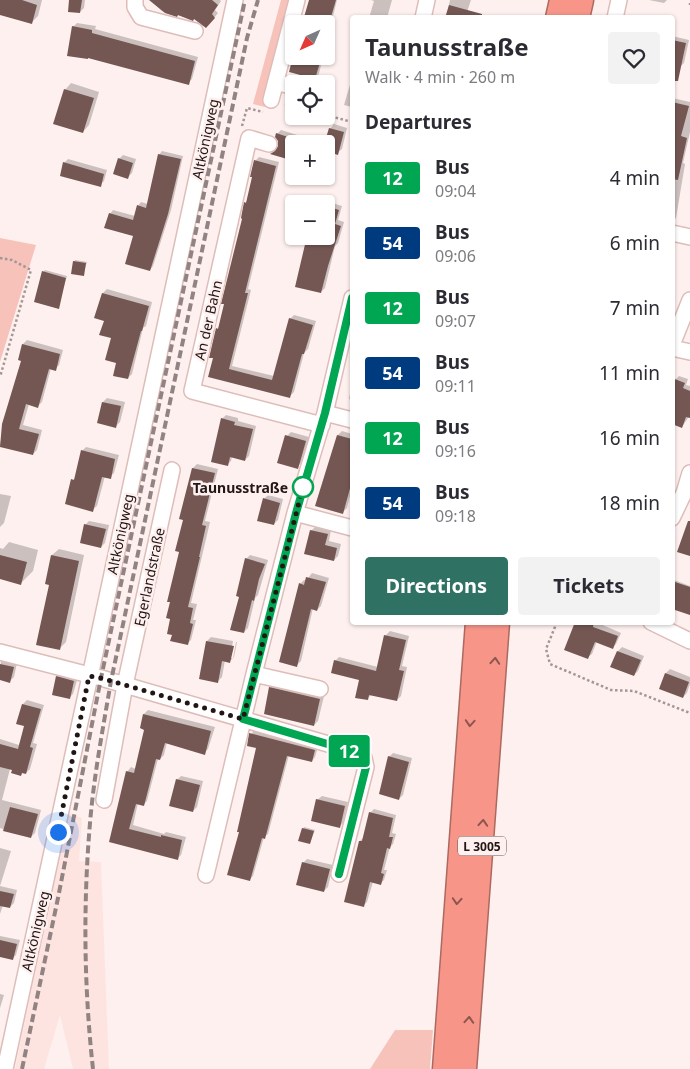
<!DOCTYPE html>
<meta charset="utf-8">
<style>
:root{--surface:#fff;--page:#f2f2f3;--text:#2b2b33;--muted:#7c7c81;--accent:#2f7264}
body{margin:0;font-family:"Noto Sans",sans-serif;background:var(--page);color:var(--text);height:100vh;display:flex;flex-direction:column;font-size:19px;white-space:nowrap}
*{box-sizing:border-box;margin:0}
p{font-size:16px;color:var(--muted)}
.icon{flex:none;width:28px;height:28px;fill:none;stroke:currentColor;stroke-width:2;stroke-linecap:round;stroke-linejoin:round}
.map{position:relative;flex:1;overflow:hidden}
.side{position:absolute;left:350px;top:15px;width:325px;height:610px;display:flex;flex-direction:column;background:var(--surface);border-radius:5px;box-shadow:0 1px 4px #0004}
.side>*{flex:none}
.badge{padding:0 10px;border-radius:4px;font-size:18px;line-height:32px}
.needle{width:32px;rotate:225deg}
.fabs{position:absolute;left:285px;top:15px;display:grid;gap:10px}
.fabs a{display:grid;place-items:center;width:50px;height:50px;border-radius:5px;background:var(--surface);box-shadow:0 1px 4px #0004;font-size:25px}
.you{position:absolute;width:25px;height:25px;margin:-12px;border:4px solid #fff;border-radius:50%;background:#1a73e8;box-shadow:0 0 0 8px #1a73e833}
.map>.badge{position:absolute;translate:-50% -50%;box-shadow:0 0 0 2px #fff}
h2{padding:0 15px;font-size:19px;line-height:45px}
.round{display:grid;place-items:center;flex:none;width:52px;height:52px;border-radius:5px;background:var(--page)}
.summary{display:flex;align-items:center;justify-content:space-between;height:85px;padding:0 15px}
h1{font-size:24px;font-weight:700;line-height:38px}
.button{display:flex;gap:10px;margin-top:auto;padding:10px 15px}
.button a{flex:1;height:58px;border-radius:5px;background:var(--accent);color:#fff;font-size:20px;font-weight:700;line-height:58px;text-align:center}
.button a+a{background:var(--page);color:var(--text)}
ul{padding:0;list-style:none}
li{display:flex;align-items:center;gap:15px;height:65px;padding:0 15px}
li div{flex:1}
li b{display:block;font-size:19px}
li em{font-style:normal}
li .badge{min-width:55px;font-weight:700;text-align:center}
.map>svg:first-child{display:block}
</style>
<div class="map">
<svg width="690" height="1069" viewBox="0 0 690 1069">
<rect width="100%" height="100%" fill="#fef0ee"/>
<path fill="#fee4e1" d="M 68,812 L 82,818 L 79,861 L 101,862 L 109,1069 L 73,1069 L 60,1015 L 44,1069 L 15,1069 Z"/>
<path fill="#f6c2ba" d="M 281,0 L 292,0 L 265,107 L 253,104 Z
M 0,238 L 36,245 L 0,362 Z
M 395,1030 L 433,1030 L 430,1069 L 370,1069 Z"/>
<path fill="#0003" d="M 0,0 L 42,0 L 38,16 L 31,23 L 0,14 Z
M 70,0 L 85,0 L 84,8 L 80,12 Z
M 150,0 L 220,0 L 221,1 L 215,10 L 218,13 L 210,23 L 194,17 L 192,19 L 162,11 Z
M 310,0 L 337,0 L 326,44 L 326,24 Z
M 371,0 L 392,0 L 387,18 L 369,18 L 374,1 Z
M 450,0 L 471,0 L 465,18 L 446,18 Z
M 649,0 L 667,0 L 664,3 Z
M 77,23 L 96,26 L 95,29 L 198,57 L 192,79 L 188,83 L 73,27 Z
M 672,36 L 689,40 L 684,63 L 680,67 L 672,65 Z
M 294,56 L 323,56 L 319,74 L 315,78 Z
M 352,78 L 352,107 L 344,105 Z
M 71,83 L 99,92 L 89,125 L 83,132 L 65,90 Z
M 672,98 L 690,102 L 690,132 L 683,163 L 685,164 L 676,218 L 672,221 Z
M 334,124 L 347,128 L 342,149 L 337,153 L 326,144 L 330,129 Z
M 281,130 L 310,139 L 308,144 L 294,144 L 272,153 L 279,147 L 277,134 Z
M 162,151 L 183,156 L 171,210 L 153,266 L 150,270 L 134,235 L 110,214 L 113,210 L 135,216 L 138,206 L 141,202 L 148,204 L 159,155 Z
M 123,155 L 136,159 L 132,173 L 128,177 L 119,159 Z
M 259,157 L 279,162 L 248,289 L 251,290 L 232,366 L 274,376 L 290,319 L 294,315 L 316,321 L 308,349 L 304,353 L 294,392 L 290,396 L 209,376 L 214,357 L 217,329 L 220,326 L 244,218 L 245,203 L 247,201 L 254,177 L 255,161 Z
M 68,159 L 107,170 L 104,181 L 100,185 L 64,163 Z
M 322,200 L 342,206 L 338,220 L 344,222 L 338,243 L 335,246 L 325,288 L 321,292 L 326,236 L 326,204 L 317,204 Z
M 75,260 L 87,262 L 83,275 L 74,262 Z
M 45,270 L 67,276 L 58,307 L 43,272 Z
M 107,289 L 152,302 L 146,326 L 143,328 L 132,374 L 128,378 L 118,362 L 112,337 L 105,320 L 103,293 Z
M 27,340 L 63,350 L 59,365 L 55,369 L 51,368 L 42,402 L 38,406 L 29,404 L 23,425 L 42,430 L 37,450 L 33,454 L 0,446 L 4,424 L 22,360 L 19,360 L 23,344 Z
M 679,376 L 688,379 L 686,385 L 690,386 L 690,415 L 682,427 L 675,380 Z
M 352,383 L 352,400 L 349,399 Z
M 107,398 L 125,402 L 120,422 L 116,426 L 103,402 Z
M 226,415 L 238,418 L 238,421 L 256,426 L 249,456 L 245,460 L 232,457 L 231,461 L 227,465 L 222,419 Z
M 342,431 L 352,434 L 352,488 L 347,508 L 343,512 L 329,467 L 338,435 Z
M 291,432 L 309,437 L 301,463 L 297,467 L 287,436 Z
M 86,447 L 119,455 L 114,473 L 110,477 L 105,476 L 97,506 L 92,510 L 73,480 L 76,477 L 82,451 Z
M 197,464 L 218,469 L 205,521 L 210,522 L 191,603 L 197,604 L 193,620 L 196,620 L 191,640 L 187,644 L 180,551 L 193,468 Z
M 0,494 L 11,496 L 4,523 L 0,527 Z
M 268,495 L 283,499 L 278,520 L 274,524 L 264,499 Z
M 89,521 L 109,525 L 105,543 L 101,547 L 85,525 Z
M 315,527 L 331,530 L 329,541 L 341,544 L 338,556 L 334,560 L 311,531 Z
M 9,542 L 38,550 L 33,571 L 21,583 L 0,578 L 0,548 L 3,549 Z
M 59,549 L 84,555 L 66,642 L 60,648 L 50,584 L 52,555 Z
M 250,555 L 268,560 L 258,595 L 255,598 L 248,628 L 244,632 L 240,596 L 246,559 Z
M 312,573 L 329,578 L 321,606 L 317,610 L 313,608 L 301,661 L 297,665 L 300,584 L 304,580 L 306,581 Z
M 674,580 L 690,586 L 690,614 L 672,582 Z
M 576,622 L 596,622 L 621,633 L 616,644 L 613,647 L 597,641 L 592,654 L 588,657 Z
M 390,631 L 409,636 L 402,666 L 407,667 L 401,696 L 397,700 L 371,695 L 367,699 L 360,679 L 335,661 L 339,657 L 378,667 L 386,635 Z
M 211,637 L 233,641 L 230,658 L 233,658 L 236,642 L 237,642 L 234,657 L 230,661 L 225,660 L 222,677 L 218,681 L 207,641 Z
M 622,647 L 644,656 L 638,671 L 634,675 L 612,666 L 618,651 Z
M 1,659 L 17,663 L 14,677 L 10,681 L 0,679 Z
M 670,669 L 690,677 L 690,684 L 687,693 L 683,697 L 660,688 L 666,673 Z
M 61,673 L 78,677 L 73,694 L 69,698 L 57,677 Z
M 274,684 L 324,696 L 318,721 L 314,725 L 270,688 Z
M 27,700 L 44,705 L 33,743 L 37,744 L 30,769 L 26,773 L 23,772 L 21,775 L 10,769 L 2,800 L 41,810 L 35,833 L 31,837 L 0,828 L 0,739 L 19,745 L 26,726 L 23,704 Z
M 148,710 L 215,727 L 208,749 L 204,753 L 167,742 L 164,755 L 160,759 L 158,759 L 147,801 L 143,805 L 138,803 L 133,825 L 164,834 L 166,832 L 186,837 L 181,855 L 177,859 L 110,841 L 127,772 L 131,767 L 136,769 L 146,729 L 144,714 Z
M 254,731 L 318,747 L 315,757 L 312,761 L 289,755 L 268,834 L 264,837 L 253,876 L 249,880 L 241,831 L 258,747 L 251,734 Z
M 393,753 L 412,758 L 403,795 L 399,799 L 389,757 Z
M 181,776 L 203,781 L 197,807 L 193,811 L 177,780 Z
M 322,796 L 348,802 L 343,823 L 339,827 L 317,800 Z
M 374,809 L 396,815 L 392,833 L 396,834 L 393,844 L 390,847 L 384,870 L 387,870 L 384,880 L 380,884 L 373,882 L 367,902 L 363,906 L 360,841 L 364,837 L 370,813 Z
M 304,827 L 315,830 L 310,843 L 303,829 Z
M 0,848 L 11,851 L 0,886 L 17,890 L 14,903 L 10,907 L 3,905 L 0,914 Z
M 307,859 L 333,865 L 328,887 L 324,891 L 303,863 Z
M 0,936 L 20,940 L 16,955 L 13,958 L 0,955 Z
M 0,994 L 4,995 L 0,1008 Z"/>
<path fill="#745753" d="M 0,0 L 22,0 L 37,5 L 32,24 L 0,15 Z
M 69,0 L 82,0 L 80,13 L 68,12 Z
M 149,0 L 212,0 L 218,5 L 212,14 L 215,18 L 206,28 L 194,19 L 193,21 L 178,15 L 177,17 L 165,13 Z
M 309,0 L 336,0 L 329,24 L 302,24 Z
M 449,5 L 482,14 L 482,18 L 445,18 Z
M 72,26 L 92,30 L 92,33 L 195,61 L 189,85 L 88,58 L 88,59 L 67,56 Z
M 672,40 L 686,43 L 678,81 L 672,81 Z
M 293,56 L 322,56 L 315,79 L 289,72 Z
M 64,89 L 94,98 L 83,133 L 53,124 Z
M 672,102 L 689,106 L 681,136 L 687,138 L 678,180 L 672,179 Z
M 329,128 L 344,132 L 338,155 L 326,151 L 326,138 Z
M 276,133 L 294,139 L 294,161 L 270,154 L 275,151 L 278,146 L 278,141 L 275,137 Z
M 158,154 L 181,159 L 168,214 L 150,271 L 125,264 L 133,236 L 104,228 L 109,213 L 133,220 L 137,205 L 146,208 Z
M 118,158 L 133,163 L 128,179 L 113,174 Z
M 254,160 L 276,166 L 245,293 L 248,293 L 229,369 L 272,380 L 289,318 L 313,325 L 304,354 L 302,354 L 290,398 L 208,377 L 213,358 L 209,358 L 216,328 L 218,329 L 224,304 L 221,304 L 242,219 L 241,218 L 244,202 L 246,203 L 252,177 L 250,177 Z
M 63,162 L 104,174 L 101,187 L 60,176 Z
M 326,206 L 339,210 L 335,224 L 341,226 L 328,266 L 321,293 L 295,287 L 307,236 L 326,236 Z
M 73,261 L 86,263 L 84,276 L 71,274 Z
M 42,271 L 66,278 L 59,309 L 34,302 Z
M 102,293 L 149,306 L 142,331 L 141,331 L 128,379 L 113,376 L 116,363 L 105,360 L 111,338 L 99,335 L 104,321 L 94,318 Z
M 22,344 L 60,354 L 56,371 L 49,369 L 38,408 L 26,404 L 19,429 L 39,434 L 33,455 L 0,447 L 2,424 L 21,361 L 18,360 Z
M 672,378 L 685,383 L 683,388 L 690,391 L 690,418 L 686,417 L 682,428 L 672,424 Z
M 102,402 L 121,406 L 116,428 L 97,423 Z
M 221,418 L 235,422 L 234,425 L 253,429 L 245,461 L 230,457 L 228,466 L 211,462 Z
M 285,435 L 306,441 L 298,469 L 277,463 Z
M 337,435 L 352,439 L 352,481 L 343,514 L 315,506 Z
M 81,450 L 115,459 L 111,479 L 102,477 L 93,512 L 65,504 L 71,479 L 74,480 Z
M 192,468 L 215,473 L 202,525 L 206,526 L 199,557 L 200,557 L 188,607 L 193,608 L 190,623 L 193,624 L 188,645 L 170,641 L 172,635 L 167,634 L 170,619 L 166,618 L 170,602 L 167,602 L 179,552 L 175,551 L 183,520 L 179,519 Z
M 263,498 L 280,503 L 274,525 L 257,521 Z
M 688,521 L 690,521 L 690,556 L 677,552 Z
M 84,524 L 106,529 L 101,548 L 80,543 Z
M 310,530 L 328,534 L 325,545 L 337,548 L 334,561 L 304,554 Z
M 0,555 L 27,562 L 21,585 L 0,579 Z
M 51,555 L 79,561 L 60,650 L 36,645 L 49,585 L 45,584 Z
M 245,558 L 265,564 L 259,579 L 254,601 L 252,600 L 244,633 L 230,630 L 239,597 L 236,596 Z
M 306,577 L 326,582 L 317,611 L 311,609 L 297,667 L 279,662 L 299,583 L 304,585 Z
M 672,581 L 690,587 L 690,615 L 672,609 Z
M 575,622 L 594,622 L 593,627 L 618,636 L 613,649 L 595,642 L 588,659 L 564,650 Z
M 384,635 L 406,640 L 399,670 L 404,671 L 397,701 L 369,695 L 368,700 L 355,698 L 359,680 L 331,673 L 334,660 L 376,671 Z
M 206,641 L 234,646 L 230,663 L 222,661 L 218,683 L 199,679 Z
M 617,651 L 641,660 L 634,676 L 610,667 Z
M 0,664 L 14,667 L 10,683 L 0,680 Z
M 665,673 L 689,682 L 683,698 L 659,689 Z
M 56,676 L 74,681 L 70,699 L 52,695 Z
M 269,687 L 320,699 L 314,726 L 264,714 Z
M 22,704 L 41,709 L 30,747 L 33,748 L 26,774 L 22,773 L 21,776 L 11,773 L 12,770 L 0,767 L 0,744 L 18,749 L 24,726 L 16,724 Z
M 143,714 L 211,731 L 205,755 L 165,743 L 160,760 L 156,759 L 144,806 L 136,804 L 129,829 L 161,837 L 161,835 L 182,840 L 178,860 L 109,842 L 126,771 L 134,773 L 144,730 L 140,728 Z
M 249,733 L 315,750 L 312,762 L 287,756 L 265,839 L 262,838 L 250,881 L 227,875 L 239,832 L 237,832 L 256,748 L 247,746 Z
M 388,756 L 409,762 L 399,800 L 379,794 Z
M 176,779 L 200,785 L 193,812 L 169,806 Z
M 316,799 L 345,806 L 340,828 L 311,821 Z
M 10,807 L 38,814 L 31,838 L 3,831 Z
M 369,812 L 393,818 L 389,837 L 393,837 L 390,849 L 387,848 L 381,873 L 384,874 L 381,885 L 370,882 L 364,907 L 344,902 L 359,841 L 362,841 Z
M 302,828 L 314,831 L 310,844 L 298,841 Z
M 302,862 L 330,869 L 324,892 L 296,885 Z
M 0,891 L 14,894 L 10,908 L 0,906 Z
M 0,940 L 17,944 L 13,960 L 0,957 Z"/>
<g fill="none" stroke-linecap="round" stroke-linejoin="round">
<g stroke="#debdb9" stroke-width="18">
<path id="minor" d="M 135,0 L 135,7 L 141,17 L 195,31
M 423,18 L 427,0
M 615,18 L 619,0
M 276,82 L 294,87
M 271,100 L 297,0
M 269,144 L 249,138 L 192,391 L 322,425
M 672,233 L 690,237
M 672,345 L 690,300
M 672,348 L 690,352
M 325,413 L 352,420
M 295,513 L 352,528
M 672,518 L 684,493 L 690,473
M 651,622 L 690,641
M 0,652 L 101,678 L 359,753 L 364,758 L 366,767 L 339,874
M 254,674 L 320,689
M 104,800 L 125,685 L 172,470
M 206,875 L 254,674 L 295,513 L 325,413 L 352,298
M 5,1069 C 83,713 158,356 235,0"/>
</g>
<g stroke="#ac6960" stroke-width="25">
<path id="highway" d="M 557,18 L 561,0
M 578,18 L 582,0
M 444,1069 L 477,622
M 465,1069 L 498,622"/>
</g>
<path stroke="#a39694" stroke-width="2.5" stroke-dasharray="2.5 2.5" stroke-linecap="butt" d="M 690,5 L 690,3
M 285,104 L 294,106
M 326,115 L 352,122
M 242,126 L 247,108 L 263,112
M 0,258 L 12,260 L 31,270 L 0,377
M 557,622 L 546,649 L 550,664 L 611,690 L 634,691 L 690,713"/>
<use href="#minor" stroke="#fff" stroke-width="15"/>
<use href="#highway" stroke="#f79589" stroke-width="22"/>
<path stroke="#908381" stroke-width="4" stroke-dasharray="8 4" stroke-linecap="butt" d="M 22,1069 L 58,898 L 101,678 L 245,0
M 93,1069 C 84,988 83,905 90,823 C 94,775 103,728 111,681 L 247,38 L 258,0"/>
</g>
<defs><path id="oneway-chevron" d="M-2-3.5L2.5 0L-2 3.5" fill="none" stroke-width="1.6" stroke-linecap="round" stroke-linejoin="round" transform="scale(1.25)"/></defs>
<g stroke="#8c564e">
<use href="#oneway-chevron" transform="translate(495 661) rotate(-86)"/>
<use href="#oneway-chevron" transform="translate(470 723) rotate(94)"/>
<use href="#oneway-chevron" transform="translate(483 823) rotate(-86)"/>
<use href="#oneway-chevron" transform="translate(457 901) rotate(94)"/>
<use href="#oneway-chevron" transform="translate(469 1020) rotate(-86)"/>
</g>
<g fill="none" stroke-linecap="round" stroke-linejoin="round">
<g stroke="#fff" stroke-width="11">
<path id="line" d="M 339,874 L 366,767 L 364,758 L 358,753 L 243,719 L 296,513 L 325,413 L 352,298"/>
</g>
<use href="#line" stroke="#00a651" stroke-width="8"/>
<path stroke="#221614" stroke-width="5" stroke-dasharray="0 9" d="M 58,832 L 89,676 L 101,678 L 243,719 L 303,487"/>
</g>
<circle fill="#fff" stroke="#00a651" stroke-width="2.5" cx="303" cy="487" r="10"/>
<g text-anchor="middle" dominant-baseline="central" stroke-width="5" stroke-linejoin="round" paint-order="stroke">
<rect fill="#fef0ee" stroke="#645755" stroke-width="1" x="458" y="836.5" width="48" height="19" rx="4"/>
<g font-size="12" font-weight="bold" fill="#221614">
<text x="482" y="846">L 3005</text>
</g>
<g font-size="14" fill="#221614" stroke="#fef0ee">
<text transform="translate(205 139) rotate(-78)">Altkönigweg</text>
<text transform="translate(208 320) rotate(-77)">An der Bahn</text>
<text transform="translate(120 534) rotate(-78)">Altkönigweg</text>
<text transform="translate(149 577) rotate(-78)">Egerlandstraße</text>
<text transform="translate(35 931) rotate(-77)">Altkönigweg</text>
</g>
<g font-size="14" font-weight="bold" fill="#221614" stroke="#fef0ee" text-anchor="end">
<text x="288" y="487">Taunusstraße</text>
</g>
</g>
</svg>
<div class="fabs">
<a><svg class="needle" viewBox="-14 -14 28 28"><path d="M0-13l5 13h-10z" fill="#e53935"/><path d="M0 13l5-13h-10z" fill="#7c7c81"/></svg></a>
<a><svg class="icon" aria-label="locate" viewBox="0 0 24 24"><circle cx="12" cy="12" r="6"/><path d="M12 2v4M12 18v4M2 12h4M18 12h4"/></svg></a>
<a>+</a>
<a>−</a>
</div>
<div class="you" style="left:58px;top:832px"></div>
<b class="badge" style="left:349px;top:751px;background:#00a651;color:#fff">12</b>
<section class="side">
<div class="summary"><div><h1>Taunusstraße</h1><p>Walk · 4 min · 260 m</p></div><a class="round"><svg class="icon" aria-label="heart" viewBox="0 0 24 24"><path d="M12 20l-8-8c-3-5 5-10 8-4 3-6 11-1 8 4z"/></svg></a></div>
<h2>Departures</h2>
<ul>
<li><span class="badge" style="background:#00a651;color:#fff">12</span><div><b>Bus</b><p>09:04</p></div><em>4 min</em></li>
<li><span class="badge" style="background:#003b80;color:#fff">54</span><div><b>Bus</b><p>09:06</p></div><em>6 min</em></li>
<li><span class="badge" style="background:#00a651;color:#fff">12</span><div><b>Bus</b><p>09:07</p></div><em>7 min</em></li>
<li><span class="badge" style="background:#003b80;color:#fff">54</span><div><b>Bus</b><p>09:11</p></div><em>11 min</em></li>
<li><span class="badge" style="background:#00a651;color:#fff">12</span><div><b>Bus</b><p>09:16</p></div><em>16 min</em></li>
<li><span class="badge" style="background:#003b80;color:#fff">54</span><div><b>Bus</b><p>09:18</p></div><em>18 min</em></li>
</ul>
<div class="button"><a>Directions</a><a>Tickets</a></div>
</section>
</div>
